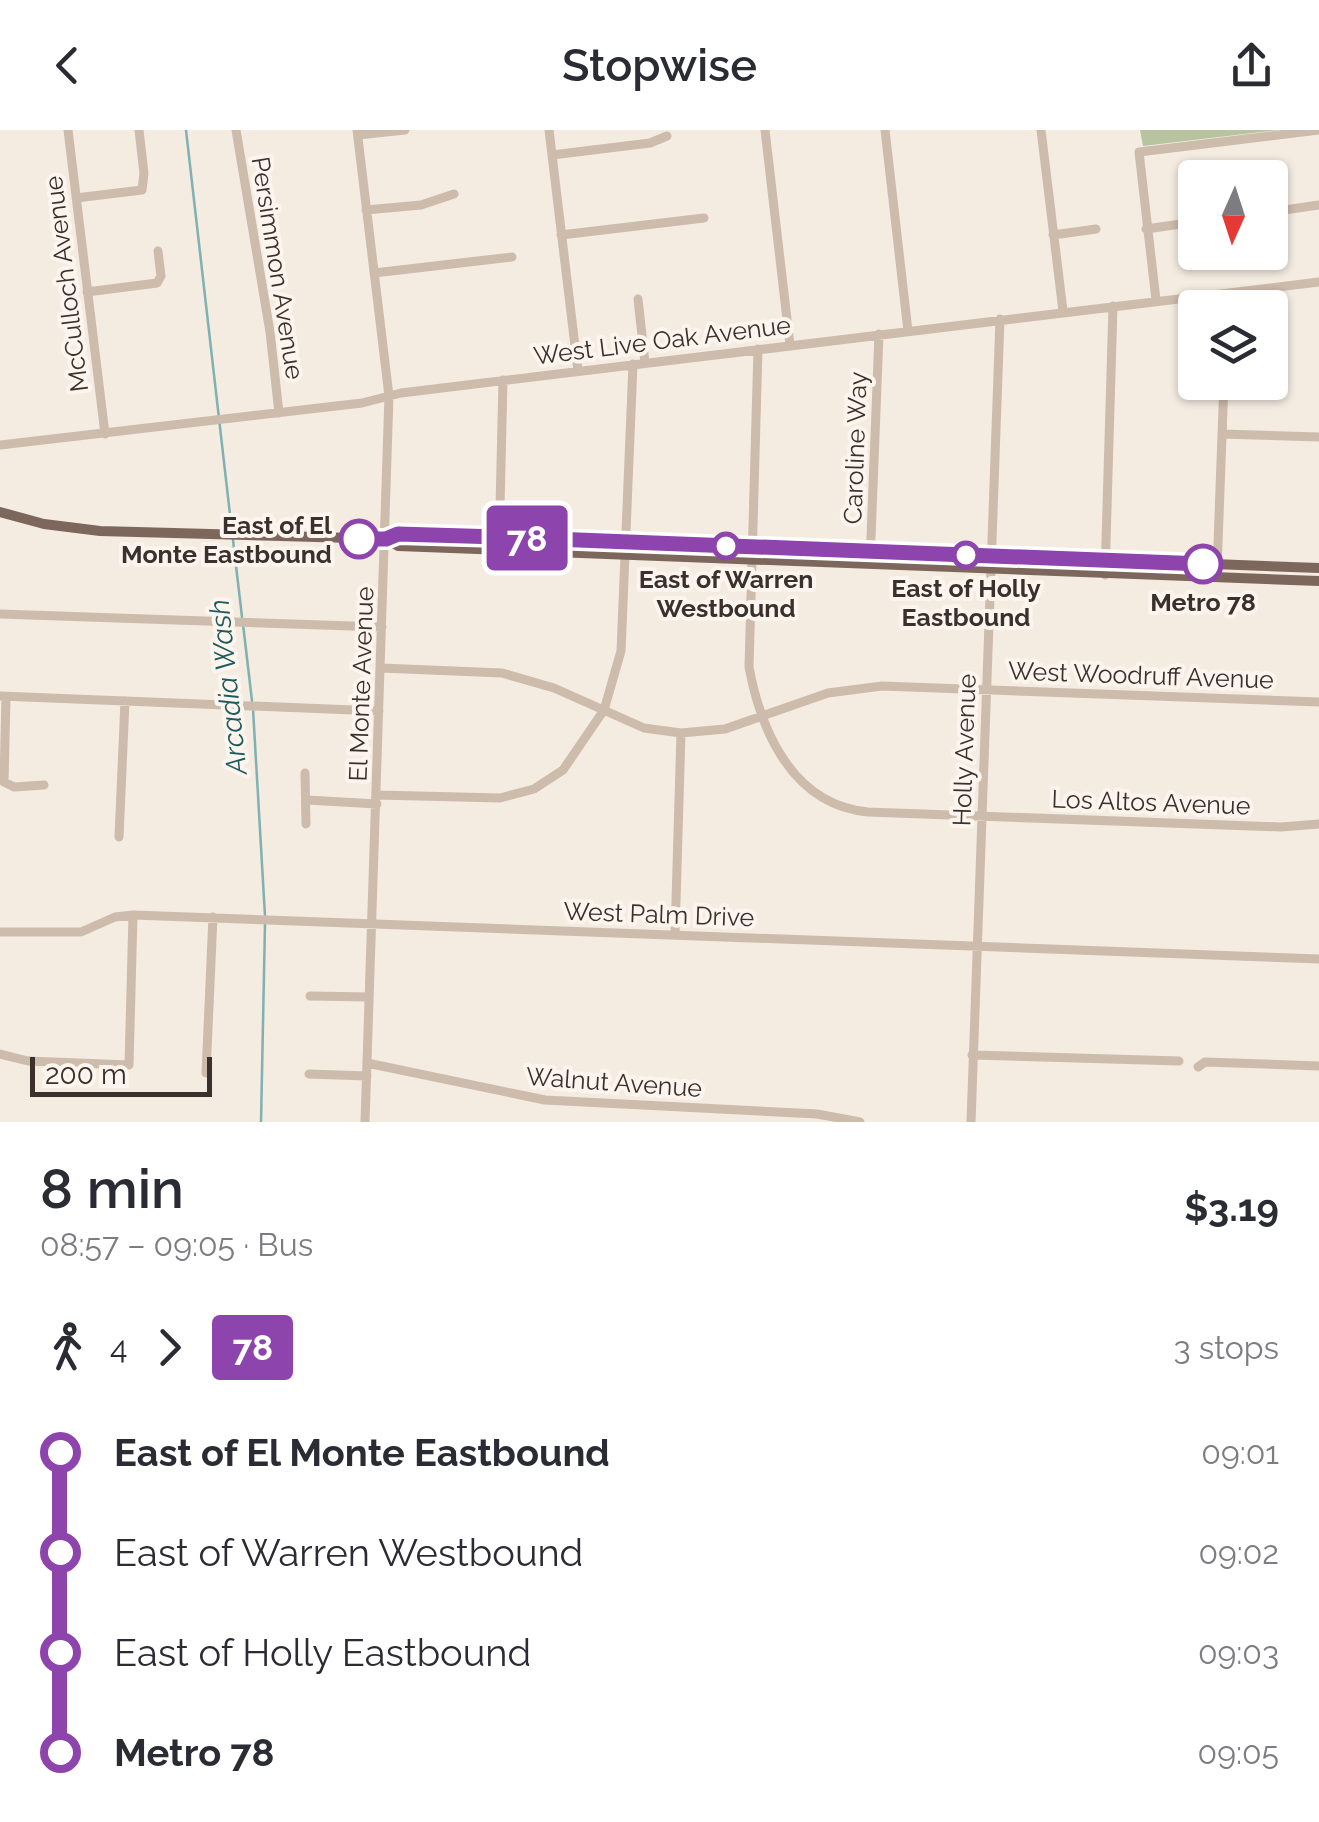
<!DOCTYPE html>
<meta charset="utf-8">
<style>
:root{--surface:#fff;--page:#f2f2f3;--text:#2b2b33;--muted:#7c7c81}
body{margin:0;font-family:Raleway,sans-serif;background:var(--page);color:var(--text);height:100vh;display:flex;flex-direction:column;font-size:38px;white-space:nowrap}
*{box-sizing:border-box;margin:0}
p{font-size:32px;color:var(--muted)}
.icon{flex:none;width:55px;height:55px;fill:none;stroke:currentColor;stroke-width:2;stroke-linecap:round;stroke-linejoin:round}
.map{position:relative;height:992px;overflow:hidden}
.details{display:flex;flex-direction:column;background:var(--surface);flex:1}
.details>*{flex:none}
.badge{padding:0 20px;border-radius:8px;font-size:35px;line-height:65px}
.needle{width:65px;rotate:183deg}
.tools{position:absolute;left:1178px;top:30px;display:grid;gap:20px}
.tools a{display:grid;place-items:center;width:110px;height:110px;border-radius:10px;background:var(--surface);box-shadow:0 2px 8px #0004;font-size:50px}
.scale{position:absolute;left:30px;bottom:25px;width:182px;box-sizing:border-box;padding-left:10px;border:5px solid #3b302b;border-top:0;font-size:28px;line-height:35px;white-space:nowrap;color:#3b302b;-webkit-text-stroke:8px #fbf5ee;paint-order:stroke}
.map>.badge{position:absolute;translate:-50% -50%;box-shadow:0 0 0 5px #fff}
.legs{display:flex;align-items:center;gap:15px;height:110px;padding:0 40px;font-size:32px}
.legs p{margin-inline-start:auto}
.head{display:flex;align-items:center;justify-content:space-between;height:170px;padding:0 40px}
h1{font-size:55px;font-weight:600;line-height:75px}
ul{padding:0 40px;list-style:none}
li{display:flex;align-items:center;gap:35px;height:100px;font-size:38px}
li i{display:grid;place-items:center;width:15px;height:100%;margin:0 12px;background:currentColor}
li i::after{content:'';width:25px;height:25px;margin:-12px;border:8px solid;border-radius:50%;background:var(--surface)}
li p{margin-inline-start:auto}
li:first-child i{background:linear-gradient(#0000 50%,currentColor 0)}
li:last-child i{background:linear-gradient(currentColor 50%,#0000 0)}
header{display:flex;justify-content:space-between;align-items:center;height:130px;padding:0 40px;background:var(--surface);font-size:45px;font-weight:600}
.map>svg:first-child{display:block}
</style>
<header><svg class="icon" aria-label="back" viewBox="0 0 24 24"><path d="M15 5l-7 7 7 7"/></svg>Stopwise<svg class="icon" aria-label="share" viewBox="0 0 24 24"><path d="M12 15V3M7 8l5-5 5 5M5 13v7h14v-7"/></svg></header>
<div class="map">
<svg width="1319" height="992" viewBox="0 0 1319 992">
<rect width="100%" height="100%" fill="#f4ebe1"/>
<path fill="#b8c4a0" d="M 1140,0 L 1279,0 L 1143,16 Z"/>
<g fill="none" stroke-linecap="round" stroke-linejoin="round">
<path stroke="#7fb0b2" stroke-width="2.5" d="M 186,0 L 232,402
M 233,410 L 242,487
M 243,494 L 252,571
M 253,579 L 265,786
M 261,992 L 265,794"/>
<path stroke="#cdbbac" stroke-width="9" d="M 68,0 L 105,304
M 236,0 L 270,202 L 279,283
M 357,0 L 389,266 L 365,992
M 549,0 L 578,241
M 765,0 L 790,215
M 885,0 L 908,201
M 1041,0 L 1063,181
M 358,5 L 405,0
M 552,25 L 650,13 L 667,6
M 76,68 L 142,60 L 144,43 L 139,0
M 366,80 L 421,75 L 454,64
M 1270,82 L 1319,75
M 1146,99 L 1195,92
M 561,105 L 704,88
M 1053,105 L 1096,99
M 374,143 L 512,127
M 87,162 L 157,153 L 161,146 L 158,121
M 638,169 L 645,233
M 1156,170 L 1139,22 L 1319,0
M 758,219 L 749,537 C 761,602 793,675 868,682 L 1281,697 L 1319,694
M 1222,304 L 1319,307
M 0,315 L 362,273 L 401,263 L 1319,152
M 499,420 L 503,250
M 870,433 L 879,204
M 1217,440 L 1224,252
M 1105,445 L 1113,176
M 0,484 L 382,497
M 381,538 L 502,543 L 554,558 L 644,598 L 681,603 L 725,599 L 828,563 L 882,556 L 1319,572
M 0,566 L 379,581
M 6,567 L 4,652 L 14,657 L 44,655
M 305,643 L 306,694
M 377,665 L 500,668 L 534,659 L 563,640 L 604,580 L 621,521 L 633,234
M 307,670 L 377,674
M 119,707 L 125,571
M 0,802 L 81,802 L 115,787 L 133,785 L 1319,829
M 675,805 L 681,603
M 310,866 L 369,867
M 0,924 L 28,931 L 129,935 L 133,785
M 972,925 L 1179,931
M 367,933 L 545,970 L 817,984 L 860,992
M 1198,937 L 1205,932 L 1319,936
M 206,943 L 213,787
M 309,944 L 367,946
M 971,992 L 1000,189"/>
<path stroke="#7d675c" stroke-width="10" d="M 0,382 L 44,394 L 100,401 L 386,409 L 398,404 L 499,407 L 1319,438
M 386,409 L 398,416 L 1319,451"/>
</g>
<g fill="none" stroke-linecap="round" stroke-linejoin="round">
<g stroke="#fff" stroke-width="22">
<path id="line-1" d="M 359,409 L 386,409 L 398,404 L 499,407 L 1203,434"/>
</g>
<use href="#line-1" stroke="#8e44ad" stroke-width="15"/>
</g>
<g fill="#fff" stroke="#8e44ad" stroke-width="5">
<circle cx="359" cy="409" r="18"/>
<circle cx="726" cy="416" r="12"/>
<circle cx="966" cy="425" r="12"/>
<circle cx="1203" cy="434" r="18"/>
</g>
<g text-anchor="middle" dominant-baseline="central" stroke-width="8" stroke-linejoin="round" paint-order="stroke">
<g font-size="25" fill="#3b302b" stroke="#fbf5ee">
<text transform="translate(278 138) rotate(81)">Persimmon Avenue</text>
<text transform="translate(66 154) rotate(-97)">McCulloch Avenue</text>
<text transform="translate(662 210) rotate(-7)">West Live Oak Avenue</text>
<text transform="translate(855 318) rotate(-88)">Caroline Way</text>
<text transform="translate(1141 545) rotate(2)">West Woodruff Avenue</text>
<text transform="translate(361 554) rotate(-88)">El Monte Avenue</text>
<text transform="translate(964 620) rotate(-88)">Holly Avenue</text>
<text transform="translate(1151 672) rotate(2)">Los Altos Avenue</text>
<text transform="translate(659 784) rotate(2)">West Palm Drive</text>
<text transform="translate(614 952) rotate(4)">Walnut Avenue</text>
</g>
<g font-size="25" font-weight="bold" fill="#3b302b" stroke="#fbf5ee">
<text x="332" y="395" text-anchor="end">East of El<tspan x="332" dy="29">Monte Eastbound</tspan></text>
<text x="726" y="449">East of Warren<tspan x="726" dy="29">Westbound</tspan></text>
<text x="966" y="458">East of Holly<tspan x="966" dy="29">Eastbound</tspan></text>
<text x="1203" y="472">Metro 78</text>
</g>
<g font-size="28" font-style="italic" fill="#1f5a5e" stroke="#fbf5ee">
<text transform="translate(228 557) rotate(-96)">Arcadia Wash</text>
</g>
</g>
</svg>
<div class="tools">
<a><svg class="needle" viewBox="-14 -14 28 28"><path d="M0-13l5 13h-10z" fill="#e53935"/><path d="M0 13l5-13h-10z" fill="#7c7c81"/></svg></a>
<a><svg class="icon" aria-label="layers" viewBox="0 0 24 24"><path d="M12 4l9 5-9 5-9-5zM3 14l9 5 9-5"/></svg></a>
</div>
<div class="scale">200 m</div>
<b class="badge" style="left:527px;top:408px;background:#8e44ad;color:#fff">78</b>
</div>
<section class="details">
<div class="head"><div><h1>8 min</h1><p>08:57 – 09:05 · Bus</p></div><b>$3.19</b></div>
<div class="legs"><svg class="icon" aria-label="walk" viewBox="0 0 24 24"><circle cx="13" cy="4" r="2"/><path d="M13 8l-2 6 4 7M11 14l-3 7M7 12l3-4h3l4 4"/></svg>4<svg class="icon" aria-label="forward" viewBox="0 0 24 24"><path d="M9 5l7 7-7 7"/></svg><b class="badge" style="background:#8e44ad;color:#fff">78</b><p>3 stops</p></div>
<ul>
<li><i style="color:#8e44ad"></i><b>East of El Monte Eastbound</b><p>09:01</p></li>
<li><i style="color:#8e44ad"></i><span>East of Warren Westbound</span><p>09:02</p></li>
<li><i style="color:#8e44ad"></i><span>East of Holly Eastbound</span><p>09:03</p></li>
<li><i style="color:#8e44ad"></i><b>Metro 78</b><p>09:05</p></li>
</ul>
</section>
